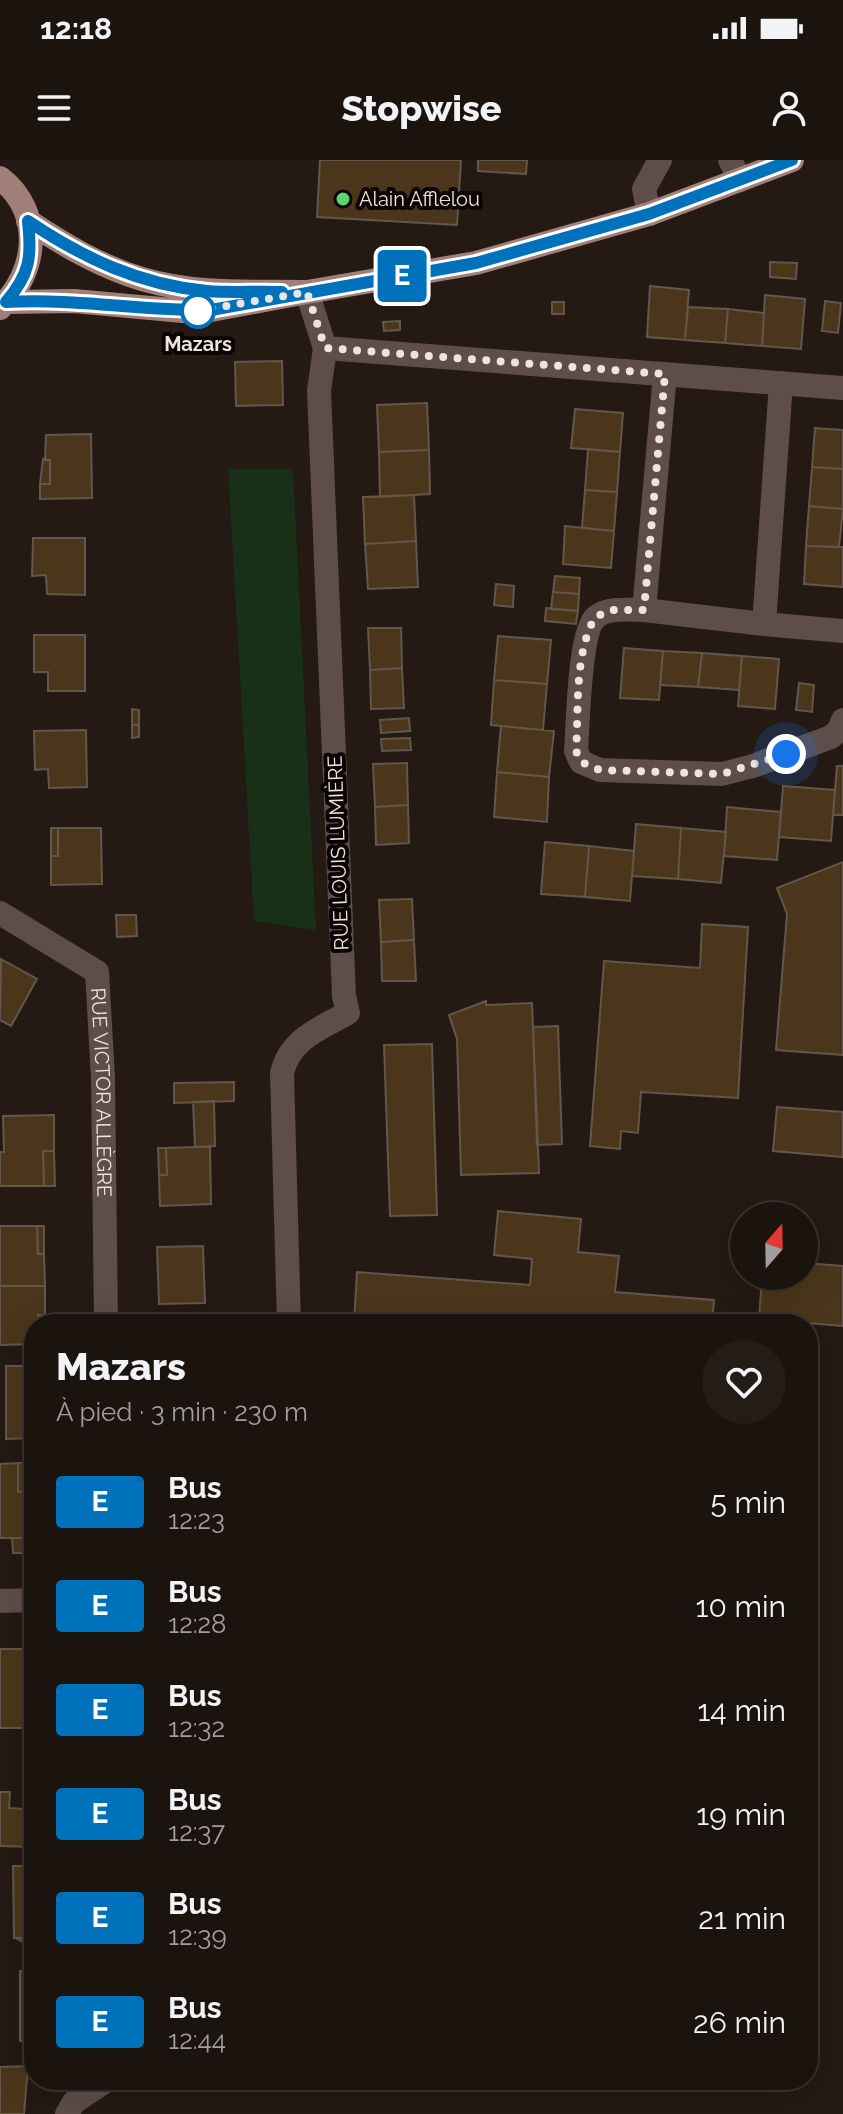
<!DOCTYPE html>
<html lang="fr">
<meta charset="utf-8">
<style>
:root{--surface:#1b130e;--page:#241c17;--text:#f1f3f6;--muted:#a09e9e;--line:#39322e}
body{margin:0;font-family:Raleway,sans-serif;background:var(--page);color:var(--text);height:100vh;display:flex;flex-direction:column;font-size:30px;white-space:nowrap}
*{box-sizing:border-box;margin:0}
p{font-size:26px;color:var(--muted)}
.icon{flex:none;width:44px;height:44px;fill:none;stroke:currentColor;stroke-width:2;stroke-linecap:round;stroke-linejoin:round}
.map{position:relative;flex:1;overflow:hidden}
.sheet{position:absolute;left:24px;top:1154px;width:794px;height:776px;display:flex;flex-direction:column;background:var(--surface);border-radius:32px;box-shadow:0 8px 32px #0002,0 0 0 2px var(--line)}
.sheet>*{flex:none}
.badge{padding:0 16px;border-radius:6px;font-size:28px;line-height:52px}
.needle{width:52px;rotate:20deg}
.buttons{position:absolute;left:730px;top:1042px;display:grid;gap:16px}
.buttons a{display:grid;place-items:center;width:88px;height:88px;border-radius:50%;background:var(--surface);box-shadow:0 8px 32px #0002,0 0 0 2px var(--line);font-size:40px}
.you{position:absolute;width:40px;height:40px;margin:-20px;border:6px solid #fff;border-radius:50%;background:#1a73e8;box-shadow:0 0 0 12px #1a73e833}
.map>.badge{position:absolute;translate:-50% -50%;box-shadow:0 0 0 4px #fff}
.round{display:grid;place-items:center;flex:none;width:84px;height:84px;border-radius:42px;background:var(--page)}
.overview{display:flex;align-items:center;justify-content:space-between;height:136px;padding:0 32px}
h1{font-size:38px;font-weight:800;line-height:60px}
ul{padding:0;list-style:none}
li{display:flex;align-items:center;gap:24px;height:104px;padding:0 32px}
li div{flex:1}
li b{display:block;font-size:30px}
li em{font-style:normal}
li .badge{min-width:88px;font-weight:700;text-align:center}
.status{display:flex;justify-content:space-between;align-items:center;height:56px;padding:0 40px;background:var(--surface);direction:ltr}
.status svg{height:22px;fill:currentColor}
header{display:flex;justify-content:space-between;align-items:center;height:104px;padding:0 32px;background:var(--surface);font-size:36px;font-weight:800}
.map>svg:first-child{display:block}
</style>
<div class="status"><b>12:18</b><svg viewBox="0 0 49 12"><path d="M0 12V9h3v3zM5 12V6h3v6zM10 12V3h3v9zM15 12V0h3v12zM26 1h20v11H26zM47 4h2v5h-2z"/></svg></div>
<header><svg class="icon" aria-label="menu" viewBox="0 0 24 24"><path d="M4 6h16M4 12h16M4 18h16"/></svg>Stopwise<svg class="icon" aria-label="person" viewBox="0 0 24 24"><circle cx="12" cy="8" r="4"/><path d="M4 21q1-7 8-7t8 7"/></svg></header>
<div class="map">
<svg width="843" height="1954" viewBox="0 0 843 1954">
<rect width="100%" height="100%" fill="#241913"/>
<path fill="#182f18" d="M 228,309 L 293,309 L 316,770 L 254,761 Z"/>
<path fill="#4b361b" stroke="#61574c" stroke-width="2" d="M 320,0 L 461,0 L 457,65 L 317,57 Z
M 478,0 L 527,0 L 526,14 L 478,11 Z
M 770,102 L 797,103 L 796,119 L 770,117 Z
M 650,126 L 689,130 L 685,180 L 647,177 Z
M 765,135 L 805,139 L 801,189 L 762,186 Z
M 825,141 L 841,143 L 838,173 L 822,171 Z
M 552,142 L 564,142 L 564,154 L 552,154 Z
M 688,147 L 728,149 L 725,183 L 685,180 Z
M 728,149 L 764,153 L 762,186 L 725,183 Z
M 400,161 L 400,170 L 384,171 L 383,162 Z
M 282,201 L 283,245 L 236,246 L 235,202 Z
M 427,243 L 429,290 L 379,292 L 377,245 Z
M 575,249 L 623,253 L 620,292 L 571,288 Z
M 815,268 L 843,270 L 843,309 L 812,307 Z
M 91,274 L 92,338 L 40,339 L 40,324 L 50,324 L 50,300 L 45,300 L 46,275 Z
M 588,289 L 620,292 L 617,332 L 585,330 Z
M 429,290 L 430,334 L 380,337 L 379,292 Z
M 43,299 L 50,300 L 50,324 L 40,324 Z
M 812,307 L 843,309 L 843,349 L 809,346 Z
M 585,330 L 617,332 L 614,371 L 582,368 Z
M 414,335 L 416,381 L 365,384 L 363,337 Z
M 809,346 L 843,349 L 839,387 L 806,386 Z
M 565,366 L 614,371 L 611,408 L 563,404 Z
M 33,378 L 85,378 L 85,435 L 47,434 L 46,415 L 32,416 Z
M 416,381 L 418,427 L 368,429 L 365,384 Z
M 806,386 L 843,387 L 843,427 L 804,424 Z
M 555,416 L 580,418 L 579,434 L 553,432 Z
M 496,424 L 514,426 L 513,447 L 494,445 Z
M 553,432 L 579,434 L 578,451 L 551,449 Z
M 546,448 L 578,451 L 576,464 L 545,461 Z
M 368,468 L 401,468 L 402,508 L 370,510 Z
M 34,475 L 85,475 L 85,531 L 48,531 L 48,512 L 34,512 Z
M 498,476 L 551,480 L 547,524 L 494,520 Z
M 624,488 L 663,491 L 659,540 L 620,538 Z
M 663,491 L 702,493 L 698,527 L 660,525 Z
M 702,493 L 742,496 L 739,530 L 698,527 Z
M 742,496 L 779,499 L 775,549 L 738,546 Z
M 402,508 L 404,548 L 371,549 L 370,510 Z
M 494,520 L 547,524 L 543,570 L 491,565 Z
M 799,523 L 814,525 L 812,552 L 796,550 Z
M 132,549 L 139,550 L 139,565 L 132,565 Z
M 409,558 L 410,571 L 381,573 L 380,560 Z
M 132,565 L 139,565 L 139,577 L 132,578 Z
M 501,566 L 554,571 L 549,617 L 497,612 Z
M 86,570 L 87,627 L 49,628 L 48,609 L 35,610 L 34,571 Z
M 410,578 L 411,590 L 382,591 L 381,579 Z
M 407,603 L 408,645 L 375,647 L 373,604 Z
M 837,606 L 843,606 L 843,655 L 833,655 Z
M 497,612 L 549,617 L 547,662 L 494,657 Z
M 783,626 L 835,630 L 831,681 L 779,677 Z
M 408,645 L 409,683 L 376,685 L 375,647 Z
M 727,647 L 781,652 L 777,700 L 724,696 Z
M 636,664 L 681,668 L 678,719 L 632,716 Z
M 51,668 L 58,668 L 58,696 L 51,696 Z
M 58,668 L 101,668 L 102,724 L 51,725 L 51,696 L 58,696 Z
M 681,668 L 726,672 L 721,723 L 678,719 Z
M 545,682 L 589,686 L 585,737 L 541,734 Z
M 589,686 L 634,691 L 630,741 L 585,737 Z
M 843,702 L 843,895 L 776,890 L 787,754 L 777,728 Z
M 412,739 L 414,780 L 381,782 L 379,740 Z
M 116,755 L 136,755 L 137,776 L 117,777 Z
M 702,764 L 748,767 L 738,938 L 641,932 L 638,973 L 621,971 L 620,989 L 590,986 L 604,801 L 700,808 Z
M 414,780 L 416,821 L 382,821 L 381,782 Z
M 1,799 L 37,819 L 11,866 L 0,860 Z
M 486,841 L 486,845 L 532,843 L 539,1013 L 461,1015 L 457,879 L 449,855 Z
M 558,866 L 562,984 L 537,985 L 533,867 Z
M 432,884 L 437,1055 L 390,1056 L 384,885 Z
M 234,922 L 234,941 L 174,943 L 174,923 Z
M 214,941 L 215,986 L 195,987 L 193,942 Z
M 777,947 L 843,952 L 843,997 L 773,991 Z
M 54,955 L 54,991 L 43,991 L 44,1026 L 0,1026 L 0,992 L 4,992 L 3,956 Z
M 195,987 L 210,987 L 211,1044 L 160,1046 L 159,1015 L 167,1015 L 166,988 Z
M 158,988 L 166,988 L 167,1015 L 159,1015 Z
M 43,991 L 54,991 L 55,1026 L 44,1026 Z
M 498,1051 L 581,1059 L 578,1092 L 619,1096 L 615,1132 L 714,1140 L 712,1164 L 354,1162 L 357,1112 L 530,1125 L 532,1099 L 494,1095 Z
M 0,1066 L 37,1066 L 38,1094 L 44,1094 L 45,1126 L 0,1126 Z
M 37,1066 L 44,1066 L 44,1094 L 38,1094 Z
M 203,1086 L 205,1143 L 159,1144 L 157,1087 Z
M 804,1103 L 843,1106 L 843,1166 L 759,1159 L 762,1116 L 804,1116 Z
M 0,1126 L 45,1126 L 45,1155 L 38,1155 L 38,1164 L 34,1164 L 34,1184 L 0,1185 Z
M 38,1155 L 45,1155 L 45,1164 L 38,1164 Z
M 6,1206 L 34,1206 L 34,1278 L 6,1279 Z
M 18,1303 L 27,1303 L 27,1331 L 18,1332 Z
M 18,1303 L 18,1332 L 34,1331 L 34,1378 L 0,1378 L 0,1304 Z
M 12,1378 L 34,1378 L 34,1393 L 13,1393 Z
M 0,1489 L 34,1489 L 34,1568 L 0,1568 Z
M 0,1632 L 10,1632 L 9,1648 L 25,1649 L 25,1642 L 34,1642 L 34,1687 L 0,1686 Z
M 13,1706 L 34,1706 L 34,1773 L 27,1778 L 14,1778 Z
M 34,1773 L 34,1789 L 16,1778 L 27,1778 Z
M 20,1811 L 34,1811 L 34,1881 L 20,1881 Z
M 28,1906 L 24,1954 L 0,1954 L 0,1907 Z"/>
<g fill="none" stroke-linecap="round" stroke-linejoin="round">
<g stroke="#5e4d4a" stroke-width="24">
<path d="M 730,0 L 740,20"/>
<path d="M 649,54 L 644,29 L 660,0"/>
<path d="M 307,132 L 325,188 L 843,228"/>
<path d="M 665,214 L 644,450 C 630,450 608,447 596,457 C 579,471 578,566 576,591 L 581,602 L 600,610 L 722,614 L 753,606 L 831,577 L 839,570 L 843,560"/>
<path d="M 781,223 L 764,464 L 843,471"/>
<path d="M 644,450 L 764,464"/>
<path id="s1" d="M 0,753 L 97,812 L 103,918 L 106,1164"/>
<path d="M 289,1164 L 282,913 C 290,879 319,869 348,853 L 344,836 L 319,231 L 325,188"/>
<path d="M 0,1441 L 34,1440"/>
<path d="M 67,1954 L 74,1942 L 107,1920"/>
</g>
<path stroke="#a17f78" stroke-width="24" d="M 0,18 C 44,52 38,112 0,148
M 307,132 L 476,103 L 649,54 L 792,0
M 6,142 L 74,141 L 183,151 L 211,150 L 307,132 C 253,131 195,135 142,119 C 101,107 64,85 28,61"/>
</g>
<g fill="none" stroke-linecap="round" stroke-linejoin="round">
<g stroke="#fff" stroke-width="18">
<path id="line" d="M 282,132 C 257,131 232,133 207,131 C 140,125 83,98 28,61 C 32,97 30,114 6,142 C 76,138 142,151 211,150 L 476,103 L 649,54 L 792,0"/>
</g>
<use href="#line" stroke="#0072bc" stroke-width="12"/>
<path stroke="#ece4df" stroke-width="8" stroke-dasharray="0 14.4" d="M 198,151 L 307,132 L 325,188 L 665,214 L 644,450 L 612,450 L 595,457 C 574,495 579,548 576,591 L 581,602 L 600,610 L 722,614 L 786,594"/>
</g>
<circle fill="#56d671" stroke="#0a0504" stroke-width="3" cx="343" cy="39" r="8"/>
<circle fill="#fff" stroke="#0072bc" stroke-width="4" cx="198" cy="151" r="16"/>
<g text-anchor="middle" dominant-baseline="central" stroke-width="8" stroke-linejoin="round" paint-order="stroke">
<g font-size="20" fill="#ece4df" stroke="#0a0504" text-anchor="start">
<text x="359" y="39">Alain Afflelou</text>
</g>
<g font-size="20" font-weight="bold" fill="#ece4df" stroke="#0a0504">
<text x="198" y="184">Mazars</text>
</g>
<g font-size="20" fill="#ece4df" stroke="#0a0504">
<text transform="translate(338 693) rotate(-92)">RUE LOUIS LUMIÈRE</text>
<text stroke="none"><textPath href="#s1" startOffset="234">RUE VICTOR ALLÈGRE</textPath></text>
</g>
</g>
</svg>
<div class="buttons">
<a><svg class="needle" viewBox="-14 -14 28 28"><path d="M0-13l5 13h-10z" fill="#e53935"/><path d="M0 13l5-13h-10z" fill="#a09e9e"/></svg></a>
</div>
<div class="you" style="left:786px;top:594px"></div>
<b class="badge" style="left:402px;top:116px;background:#0072bc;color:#fff">E</b>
<section class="sheet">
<div class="overview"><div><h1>Mazars</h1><p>À pied · 3 min · 230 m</p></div><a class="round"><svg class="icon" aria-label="heart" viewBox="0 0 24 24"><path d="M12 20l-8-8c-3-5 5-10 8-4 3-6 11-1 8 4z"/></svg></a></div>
<ul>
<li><span class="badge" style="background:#0072bc;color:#fff">E</span><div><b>Bus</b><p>12:23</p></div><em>5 min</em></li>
<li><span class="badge" style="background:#0072bc;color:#fff">E</span><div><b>Bus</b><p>12:28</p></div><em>10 min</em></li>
<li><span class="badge" style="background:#0072bc;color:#fff">E</span><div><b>Bus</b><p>12:32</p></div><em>14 min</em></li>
<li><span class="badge" style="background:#0072bc;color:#fff">E</span><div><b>Bus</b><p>12:37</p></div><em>19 min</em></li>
<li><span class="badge" style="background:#0072bc;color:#fff">E</span><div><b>Bus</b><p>12:39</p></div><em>21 min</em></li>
<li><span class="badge" style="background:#0072bc;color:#fff">E</span><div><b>Bus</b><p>12:44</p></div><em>26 min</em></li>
</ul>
</section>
</div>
